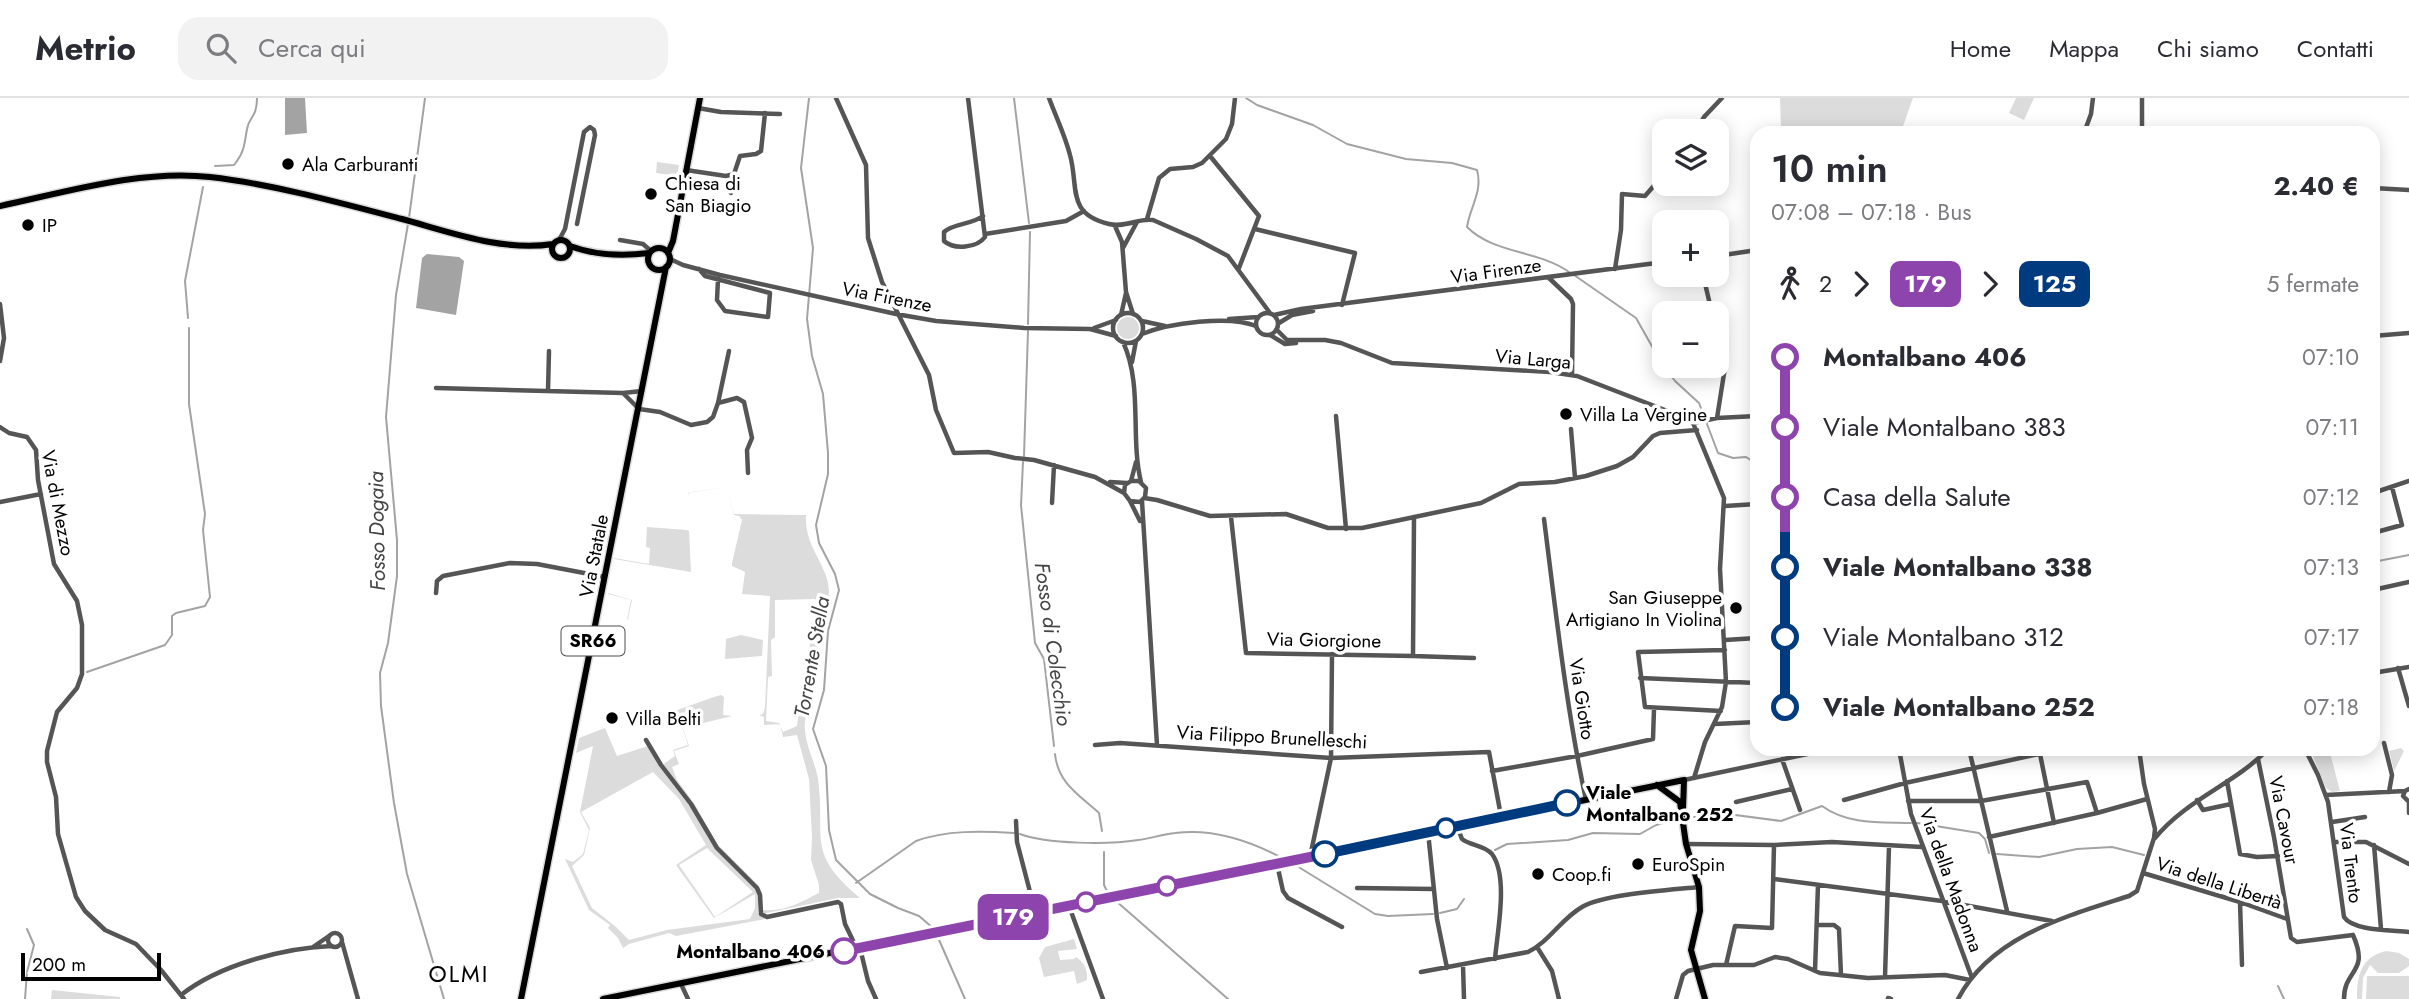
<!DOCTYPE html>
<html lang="it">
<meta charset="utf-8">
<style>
:root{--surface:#fff;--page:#f2f2f3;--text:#2b2b33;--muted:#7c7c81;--line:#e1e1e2}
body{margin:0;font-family:Jost,sans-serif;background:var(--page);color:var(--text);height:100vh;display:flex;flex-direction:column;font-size:26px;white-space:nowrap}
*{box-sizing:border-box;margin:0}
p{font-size:23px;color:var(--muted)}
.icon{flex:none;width:38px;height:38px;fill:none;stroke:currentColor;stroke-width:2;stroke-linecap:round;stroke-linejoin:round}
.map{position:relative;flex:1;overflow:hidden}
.drawer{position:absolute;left:1750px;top:28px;width:630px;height:630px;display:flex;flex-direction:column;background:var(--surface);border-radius:21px;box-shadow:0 4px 18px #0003}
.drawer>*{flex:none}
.badge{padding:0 14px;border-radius:10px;font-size:24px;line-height:46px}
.tools{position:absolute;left:1652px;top:21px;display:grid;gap:14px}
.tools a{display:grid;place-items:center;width:77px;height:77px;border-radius:14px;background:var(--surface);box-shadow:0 4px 18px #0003;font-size:35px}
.scale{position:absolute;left:21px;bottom:18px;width:140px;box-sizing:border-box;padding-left:7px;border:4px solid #000;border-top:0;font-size:19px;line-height:24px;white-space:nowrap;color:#000;-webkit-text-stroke:5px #fff;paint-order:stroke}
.map>.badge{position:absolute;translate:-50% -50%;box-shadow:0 0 0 4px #fff}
.legs{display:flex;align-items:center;gap:10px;height:77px;padding:0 21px;font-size:23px}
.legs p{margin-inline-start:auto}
.summary{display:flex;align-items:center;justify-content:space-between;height:119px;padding:0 21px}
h1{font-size:38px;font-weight:600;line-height:52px}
ul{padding:0 21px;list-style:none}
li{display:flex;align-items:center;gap:24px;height:70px;font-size:26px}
li i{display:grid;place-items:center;width:10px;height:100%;margin:0 9px;background:currentColor}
li i::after{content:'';width:18px;height:18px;margin:-9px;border:5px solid;border-radius:50%;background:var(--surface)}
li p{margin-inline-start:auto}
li:first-child i{background:linear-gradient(#0000 50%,currentColor 0)}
li:last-child i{background:linear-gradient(currentColor 50%,#0000 0)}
header{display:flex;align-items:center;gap:42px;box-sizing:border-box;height:98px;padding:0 35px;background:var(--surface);border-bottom:2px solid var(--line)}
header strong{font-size:33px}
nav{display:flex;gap:38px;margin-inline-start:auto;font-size:24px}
.search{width:490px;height:63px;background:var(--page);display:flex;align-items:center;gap:18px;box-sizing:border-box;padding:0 24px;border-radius:21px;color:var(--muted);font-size:26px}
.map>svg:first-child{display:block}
</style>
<header>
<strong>Metrio</strong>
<div class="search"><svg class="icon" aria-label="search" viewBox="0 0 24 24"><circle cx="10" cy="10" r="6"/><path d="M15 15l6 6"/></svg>Cerca qui</div>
<nav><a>Home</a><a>Mappa</a><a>Chi siamo</a><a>Contatti</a></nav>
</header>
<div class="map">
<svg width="2409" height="901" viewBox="0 0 2409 901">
<rect width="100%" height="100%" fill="#fff"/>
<path fill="#dcdcdc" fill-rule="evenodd" d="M 1780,0 L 1913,0 L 1903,28 L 1781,30 Z
M 2016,0 L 2034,0 L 2024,22 L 2009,15 Z
M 657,64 L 679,67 L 677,78 L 656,75 Z
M1117 230a11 11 0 1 1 22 0a11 11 0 1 1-22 0Z
M 727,389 L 734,416 L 806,417 C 804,449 829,468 829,493 C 829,507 821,520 819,534 C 816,550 819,567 817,583 C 815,597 806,609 805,624 C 803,644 815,662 818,681 C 826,741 805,754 860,800 L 838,800 L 762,816 L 760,795 L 717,748 L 692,705 L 662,667 L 675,658 L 673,652 L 688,647 L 683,631 L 675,626 L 670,615 L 635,627 L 629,594 L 631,554 L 636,523 L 627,521 L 631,502 L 608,496 L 614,460 L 649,466 L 650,450 L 646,449 L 647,429 L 687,432 L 688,395 ZM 727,389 L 734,417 L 739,418 L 742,422 L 732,465 L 732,468 L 745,474 L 742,496 L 770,498 L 765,610 L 763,616 L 759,617 L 764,619 L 764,627 L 780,626 L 783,639 L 797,637 L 809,681 L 812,739 L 811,762 L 819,787 L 819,795 C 801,804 785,814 763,812 L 762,796 L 758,787 L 717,746 L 694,705 L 677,682 L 672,669 L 679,666 L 674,653 L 689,648 L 683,630 L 732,618 L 723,617 L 724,599 L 721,597 L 714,599 L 635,627 L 629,594 L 631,554 L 636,523 L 628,521 L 632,502 L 608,495 L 614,461 L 691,474 L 689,433 L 687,432 L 688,396 L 692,394 ZM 815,501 L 817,505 L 810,541 L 808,588 L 799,614 L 797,628 L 783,634 L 779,625 L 766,623 L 768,579 L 772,578 L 771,542 L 775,539 L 775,502 Z
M 741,537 L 763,542 L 762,558 L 725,561 L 726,541 Z
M 605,630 L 617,658 L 648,648 L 692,708 L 708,739 L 756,790 L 759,799 L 758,815 L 765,821 L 676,838 L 669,835 L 629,846 L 623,850 L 618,840 L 608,830 L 610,827 L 589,812 L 565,761 L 573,764 L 583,756 L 589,732 L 580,714 L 593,648 L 576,655 L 579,640 ZM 653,674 L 679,701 L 706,747 L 676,767 L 714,820 L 755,796 L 755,810 L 750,821 L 667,832 L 629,842 L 616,829 L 592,810 L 572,768 L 584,757 L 590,730 L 581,714 ZM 707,750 L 753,794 L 715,819 L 679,767 Z
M 2401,650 L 2404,653 L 2394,673 L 2389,653 Z
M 2310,651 L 2329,651 L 2340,693 L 2332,694 L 2326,690 Z
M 1074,841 L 1077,851 L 1058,853 L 1060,862 L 1074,861 L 1076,859 C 1084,864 1088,872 1087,882 L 1077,886 L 1074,873 L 1044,879 L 1039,860 L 1045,849 Z
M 2386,853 L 2399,855 L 2409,861 L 2409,868 L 2399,875 L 2378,875 L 2370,867 L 2363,880 L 2362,901 L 2357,901 C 2357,879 2360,859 2386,853 Z
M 2367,878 L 2409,878 L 2409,901 L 2366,901 Z
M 52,892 L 120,899 L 120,901 L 51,901 Z"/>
<path fill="#a3a3a3" d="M 285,0 L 305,0 L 307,35 L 285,37 Z
M 427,156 L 459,159 L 464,163 L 456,217 L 416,210 L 422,160 Z"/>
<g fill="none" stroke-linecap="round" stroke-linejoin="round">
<path stroke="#a3a3a3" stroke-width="2" d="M 809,0 L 801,70 L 813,150 L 807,221 L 812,258 L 823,296 L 828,355 L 828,376 L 816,427 L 819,445 L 835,476 L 839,492 L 828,533 L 824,592 L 813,631 L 826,668 L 829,732 L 836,762 L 870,796 L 898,810 L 919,818 L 933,830
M 1014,0 L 1029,125
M 1246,0 L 1257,7 L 1313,27 L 1347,46 L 1406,61 L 1452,65 L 1477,72 C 1483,93 1470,109 1467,129 C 1494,156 1538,152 1569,174
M 215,68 L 234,67 C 245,53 244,47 247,31 C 249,18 257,20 257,0
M 409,120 L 425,0
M 408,126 L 396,197 L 386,319 L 397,442 L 397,478 L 388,545 L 380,575 L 381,608 L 394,705 L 407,776 L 444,901
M 1574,177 L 1636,220 L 1662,266 L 1675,283 L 1699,305 L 1718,355 L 1733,360 L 1746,359 L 1757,366
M 188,220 L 185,183 L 203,89
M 1028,226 L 1030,134
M 1024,358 L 1028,233
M 1023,364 L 1021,407 L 1035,545 L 1044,561 L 1054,648
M 2373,464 L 2409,457
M 87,574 L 165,547 L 172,537 L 172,518 L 176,515 L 205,508 L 210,499 L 203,432 L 205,416 L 189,306 L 189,230
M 1055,656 C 1058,685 1078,696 1099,715 L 1102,733
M 1687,720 L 1720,715 L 1781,723 L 1822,708 C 1848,727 1881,724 1911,725
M 1917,725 L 1979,735 L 1985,741 L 1989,755
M 1020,736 C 1047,746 1108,747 1138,742 C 1150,741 1162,736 1175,735 C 1212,730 1251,743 1284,761
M 1495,752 L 1507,746 L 1568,742 L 1593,735 L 1640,736 L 1656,727 L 1679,721
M 1104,754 L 1104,787 L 1108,795
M 1997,756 L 2039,759 L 2077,751 L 2112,749 L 2144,757
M 1292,765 L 1375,816 L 1388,818 L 1433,816
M 856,785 L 916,743 C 946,732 982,733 1014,735
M 1116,803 L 1228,901
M 1440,815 L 1457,811 L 1464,801
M 936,835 L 965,901
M 2278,888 L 2284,901
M 25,901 L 27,874 L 34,847 L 27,831"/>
<g stroke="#dbdbdb" stroke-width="9">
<path id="major" d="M 0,108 C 66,94 142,71 210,79 C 272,86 341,105 402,121 C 450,134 503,154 553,146
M552 151a9 9 0 1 1 18 0a9 9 0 1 1-18 0Z
M 570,148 C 594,157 624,158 649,155
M648 161a11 11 0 1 1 22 0a11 11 0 1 1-22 0Z
M 668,155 L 673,143 L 700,0
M 1657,687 L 1680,704 L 1686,746 L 1699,789 L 1700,813 L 1691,852 L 1705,901
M 1683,712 L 1684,682
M 521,901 L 666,169
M 603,901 L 1684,682"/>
</g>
<path stroke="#555" stroke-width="4.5" d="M 836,0 L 866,67 L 868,140 L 882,184 L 929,277 L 936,312 L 954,355 L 988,354 L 1015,360 L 1034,362 L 1095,379 L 1124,395
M 968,0 L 985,139 C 977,150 954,152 944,143 L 944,134 C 954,125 971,127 983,118
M 1049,0 C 1056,19 1065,37 1070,57 C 1079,89 1066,116 1109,126 C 1126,130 1138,120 1153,122 L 1196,141 L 1228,158 L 1270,215
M 2142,0 L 2142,35
M 698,10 L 721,14 L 780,16
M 1696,33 L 1704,19 L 1722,0
M 2084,35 L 2091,16 L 2093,0
M 1210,58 L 1259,118 L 1239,170
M 686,72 L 726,78 L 734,76 L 740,58 L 756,56 L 761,53 L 765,15
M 2373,90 L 2409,92
M 731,95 L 734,76
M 1147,121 L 1159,80 L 1170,71 L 1193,69 L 1202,65 L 1226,41 L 1232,26 L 1235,0
M 1115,128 L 1122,144 L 1126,194 L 1133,216
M 1255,131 L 1355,155 L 1342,207
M 985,136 L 1066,123 L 1084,113
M 559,142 L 565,131 L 584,34 L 590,29 L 594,32 L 595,37 L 577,126
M 620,142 L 643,146 L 651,153
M 1123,150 L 1137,124
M 1717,158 L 1757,152
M 670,161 L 683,167 L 720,177 L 896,216 L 936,223 L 1024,230 L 1090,231 L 1116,238
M 699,171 L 705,178 L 770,195 L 768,219 L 725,213 L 717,202 L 718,181
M 1615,171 L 1621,132 L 1622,96 L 1645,98 L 1664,76
M 1703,177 L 1712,215
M 1549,180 L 1571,201 L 1573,206 L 1572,277
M 0,206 L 4,240 L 0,263
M1256 226a11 11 0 1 1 22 0a11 11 0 1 1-22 0Z
M1113 230a15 15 0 1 1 30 0a15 15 0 1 1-30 0Z
M 1121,217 L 1126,195
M 1274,217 L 1301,211 L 1664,164
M 1229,221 L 1258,219
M 1142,223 L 1165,228
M 1279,225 L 1292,217 L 1313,213
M 1717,227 L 1725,249 L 1726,263 L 1717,320
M 1094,230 L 1116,222
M 1277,232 L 1287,242 L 1325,242 L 1341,245 L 1392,265 L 1550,274 L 1577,278 L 1683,319 L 1693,325
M 1142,236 C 1169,225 1229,217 1256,228
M 1270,237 L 1285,246 L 1296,245
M 2373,238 L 2409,235
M 1123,244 C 1143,287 1130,339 1141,384
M 1132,264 L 1136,243
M 436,290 L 623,295 L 642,293
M 548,293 L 549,253
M 624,296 L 639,311 L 660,314 L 691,327 L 707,324 L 713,319 L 718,305 L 729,253
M 718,305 L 737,300 L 744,304 L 752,340 L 747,352 L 748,375
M 1336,318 L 1346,431
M 1693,325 L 1724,400 L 1720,471 L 1726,584 L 1722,609 L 1705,644 L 1694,680
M 1693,325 L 1717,320 L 1757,318
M 0,329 L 9,335 L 27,339 L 36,352 L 38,382 L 54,466 L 77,503 L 82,527 L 82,576 L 77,590 L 57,614 L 47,653 L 47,664 L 56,699 L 58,736 L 76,799 L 85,813 L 105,832 L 136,846 L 161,872 L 184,901
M 1571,331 L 1575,380
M 1131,383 L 1139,383 L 1146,390 L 1145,399 L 1140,404 L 1130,403 L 1124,395 L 1125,387 L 1131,383 L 1136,364
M 1110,384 L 1127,385
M 2373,395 L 2409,383
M 1144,400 L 1157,402 L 1210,418 L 1286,416 L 1328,430 L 1362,430 L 1481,405 L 1519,386 L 1555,384 L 1586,378 L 1617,368 L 1633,359 L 1653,338 L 1660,335 L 1697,332
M 1130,403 L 1140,423
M 1142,403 L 1157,647
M 0,404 L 41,396
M 1052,405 L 1054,367
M 1725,408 L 1757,406
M 1231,419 L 1246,555 L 1413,558
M 1414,419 L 1413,558 L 1474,560
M 1544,421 C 1556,515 1566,609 1586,702
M 2373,435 L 2402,427 L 2392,389
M 2373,492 L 2409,484
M 436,495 L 437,483 L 443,478 L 510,465 L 537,466 L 605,479
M 1725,542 L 1757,540
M 2398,570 L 2409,608
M 2373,575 L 2409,569
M 1640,580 L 1757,585
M 1721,613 L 1645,609 L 1638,554 L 1725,552
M 1715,626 L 1757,624
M 646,642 L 661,667 L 691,706 L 717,750 L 757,790 L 760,797 L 761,816 L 767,819 L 838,804 L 841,806 L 845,826 L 857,851
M 2384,645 L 2392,677 L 2389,694
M 1095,647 L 1120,645 L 1331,660 L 1489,654 L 1501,718
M 1899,651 L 1911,716 L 1972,880
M 1969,651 L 2007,813
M 2305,651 L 2318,677 L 2328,704 L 2344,819 C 2353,833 2392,832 2409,834
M 2040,656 L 2054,725
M 1782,661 L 1800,712
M 2258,661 L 2274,739 L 2291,840 L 2297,844 L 2353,837
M 1492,673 L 1577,658 L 1653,641 L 1654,611
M 1684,682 L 1831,651
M 2227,683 L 2240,756 L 2257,759 L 2278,758
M 2326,697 L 2405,693
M 1844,702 L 1905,685 L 2062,651
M 2197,702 L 2203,712 L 2231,706
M 1908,703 L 1981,703 L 2087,684 L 2097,715
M 1736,704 L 1792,691
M 2409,704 L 2403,698 L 2405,693 L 2409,691
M 2409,704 L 2409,715
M 1016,723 L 1017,744 L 1035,813
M 2332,724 L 2365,719
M 1457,728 L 1462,741 C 1471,748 1484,747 1492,756 C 1509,779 1497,835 1495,861
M 1428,734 L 1437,821 L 1447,870
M 1989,739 L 2097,715 L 2147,701
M 2155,740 C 2187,701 2235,686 2268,651
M 2335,744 L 2366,744 L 2409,766
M 1686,746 L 1774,747 L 1832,744 L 1922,749
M 2374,747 L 2381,831
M 1310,759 L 1331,660 L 1332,556
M 1277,766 L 1283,793 L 1288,800 L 1342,829
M 2143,775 L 2240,804 L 2287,821
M 1774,781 L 1942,803 L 2052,823
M 1357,790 L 1434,791
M 2240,804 L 2242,867
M 1069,808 L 1103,901
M 1817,827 L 1834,827 L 1839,831 L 1841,877
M328 842a7 7 0 1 1 14 0a7 7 0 1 1-14 0Z
M 342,844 L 358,901
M 313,849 L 329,838
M 1537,849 L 1552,873 L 1559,901
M 860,850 L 868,883 L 876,901
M 1463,867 L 1464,901
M 1726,867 L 1735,828 L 1772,830 L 1774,747
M 1815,873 L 1818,787
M 1421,874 L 1528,854 C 1549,844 1561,821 1582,809 C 1604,796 1671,792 1699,789
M 1885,879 L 1889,748
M 681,886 L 688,901
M 181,897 C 219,867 283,850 331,848
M 1888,900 L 1891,901
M 1676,901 L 1683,877 L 1688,873 L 1713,867 L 1754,867 L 1775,859 L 1788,861 L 1820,875 L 1868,880 L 1945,877 L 1970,882
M 1958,901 C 1991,838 2067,818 2129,798 L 2137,793 L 2154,740 L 2155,731 L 2144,686 L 2139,651
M 2344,901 C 2344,870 2370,876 2353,837"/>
<use href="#major" stroke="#000" stroke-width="6"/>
</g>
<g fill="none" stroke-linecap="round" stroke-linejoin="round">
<g stroke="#fff" stroke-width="16">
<path id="line-1" d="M 844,853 L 1325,756"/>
</g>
<g stroke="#fff" stroke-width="16">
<path id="line-2" d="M 1325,756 L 1567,705"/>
</g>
<use href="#line-1" stroke="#8e44ad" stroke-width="10"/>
<use href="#line-2" stroke="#003b80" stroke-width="10"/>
</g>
<g fill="#000" stroke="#fff" stroke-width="2.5">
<circle cx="288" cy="66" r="7"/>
<circle cx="651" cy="96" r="7"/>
<circle cx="28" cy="127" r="7"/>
<circle cx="1566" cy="316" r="7"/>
<circle cx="1736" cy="510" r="7"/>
<circle cx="612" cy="620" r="7"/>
<circle cx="1638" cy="766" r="7"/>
<circle cx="1538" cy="776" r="7"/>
</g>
<g fill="#fff" stroke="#003b80" stroke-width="3.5">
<circle cx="1567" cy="705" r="12"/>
<circle cx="1446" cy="730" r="9"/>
<circle cx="1325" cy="756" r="12"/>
</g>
<g fill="#fff" stroke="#8e44ad" stroke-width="3.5">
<circle cx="1167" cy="788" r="9"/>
<circle cx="1086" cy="804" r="9"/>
<circle cx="844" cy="853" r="12"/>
</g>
<g text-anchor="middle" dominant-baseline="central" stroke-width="7" stroke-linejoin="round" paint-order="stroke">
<rect fill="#fff" stroke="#4c4c4c" stroke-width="2" x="561.5" y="528.5" width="63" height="29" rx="5"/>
<g font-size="18" font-weight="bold" fill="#000">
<text x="593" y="543">SR66</text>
</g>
<g font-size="19" fill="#000" stroke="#fff" text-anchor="start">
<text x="302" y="66">Ala Carburanti</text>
<text x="665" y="85">Chiesa di<tspan x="665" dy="22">San Biagio</tspan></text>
<text x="42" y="127">IP</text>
<text x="1580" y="316">Villa La Vergine</text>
<text x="1722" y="499" text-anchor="end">San Giuseppe<tspan x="1722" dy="22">Artigiano In Violina</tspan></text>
<text x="626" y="620">Villa Belti</text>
<text x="1652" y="766">EuroSpin</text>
<text x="1552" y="776">Coop.fi</text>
</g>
<g font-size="19" fill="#000" stroke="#fff">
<text transform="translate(1496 173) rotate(-8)">Via Firenze</text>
<text transform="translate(887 199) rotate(11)">Via Firenze</text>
<text transform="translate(1533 261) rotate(5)">Via Larga</text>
<text transform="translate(58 405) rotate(79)">Via di Mezzo</text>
<text transform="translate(594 458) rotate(-79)">Via Statale</text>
<text transform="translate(1324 542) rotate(1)">Via Giorgione</text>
<text transform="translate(1582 601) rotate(81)">Via Giotto</text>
<text transform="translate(1272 639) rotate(3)">Via Filippo Brunelleschi</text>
<text transform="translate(2284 722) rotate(79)">Via Cavour</text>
<text transform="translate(2351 765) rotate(83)">Via Trento</text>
<text transform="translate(1951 782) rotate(70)">Via della Madonna</text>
<text transform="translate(2219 785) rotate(18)">Via della Libertà</text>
</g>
<g font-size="19" font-weight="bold" fill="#000" stroke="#fff" text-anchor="start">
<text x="1586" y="694">Viale<tspan x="1586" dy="22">Montalbano 252</tspan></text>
<text x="825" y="853" text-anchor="end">Montalbano 406</text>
</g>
<g font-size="21" font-style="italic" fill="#444" stroke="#fff">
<text transform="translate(377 433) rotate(-91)">Fosso Dogaia</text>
<text transform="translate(1053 546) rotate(82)">Fosso di Colecchio</text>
<text transform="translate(812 559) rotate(-80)">Torrente Stella</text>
</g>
<g font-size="23" letter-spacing="2" fill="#000" stroke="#fff">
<text x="459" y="876">OLMI</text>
</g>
</g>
</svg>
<div class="tools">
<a><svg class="icon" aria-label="layers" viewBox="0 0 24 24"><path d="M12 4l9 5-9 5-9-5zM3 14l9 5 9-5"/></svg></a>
<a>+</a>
<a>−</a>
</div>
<div class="scale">200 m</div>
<b class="badge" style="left:1013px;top:819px;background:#8e44ad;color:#fff">179</b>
<section class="drawer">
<div class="summary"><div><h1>10 min</h1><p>07:08 – 07:18 · Bus</p></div><b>2.40 €</b></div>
<div class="legs"><svg class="icon" aria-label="walk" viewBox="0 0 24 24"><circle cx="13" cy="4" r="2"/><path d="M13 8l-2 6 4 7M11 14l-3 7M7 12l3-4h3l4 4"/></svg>2<svg class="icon" aria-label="forward" viewBox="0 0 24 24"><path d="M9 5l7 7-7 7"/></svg><b class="badge" style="background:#8e44ad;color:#fff">179</b><svg class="icon" aria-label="forward" viewBox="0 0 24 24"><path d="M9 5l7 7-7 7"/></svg><b class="badge" style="background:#003b80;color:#fff">125</b><p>5 fermate</p></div>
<ul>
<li><i style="color:#8e44ad"></i><b>Montalbano 406</b><p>07:10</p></li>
<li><i style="color:#8e44ad"></i><span>Viale Montalbano 383</span><p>07:11</p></li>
<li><i style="color:#8e44ad"></i><span>Casa della Salute</span><p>07:12</p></li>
<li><i style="color:#003b80"></i><b>Viale Montalbano 338</b><p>07:13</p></li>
<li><i style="color:#003b80"></i><span>Viale Montalbano 312</span><p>07:17</p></li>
<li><i style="color:#003b80"></i><b>Viale Montalbano 252</b><p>07:18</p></li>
</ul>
</section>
</div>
